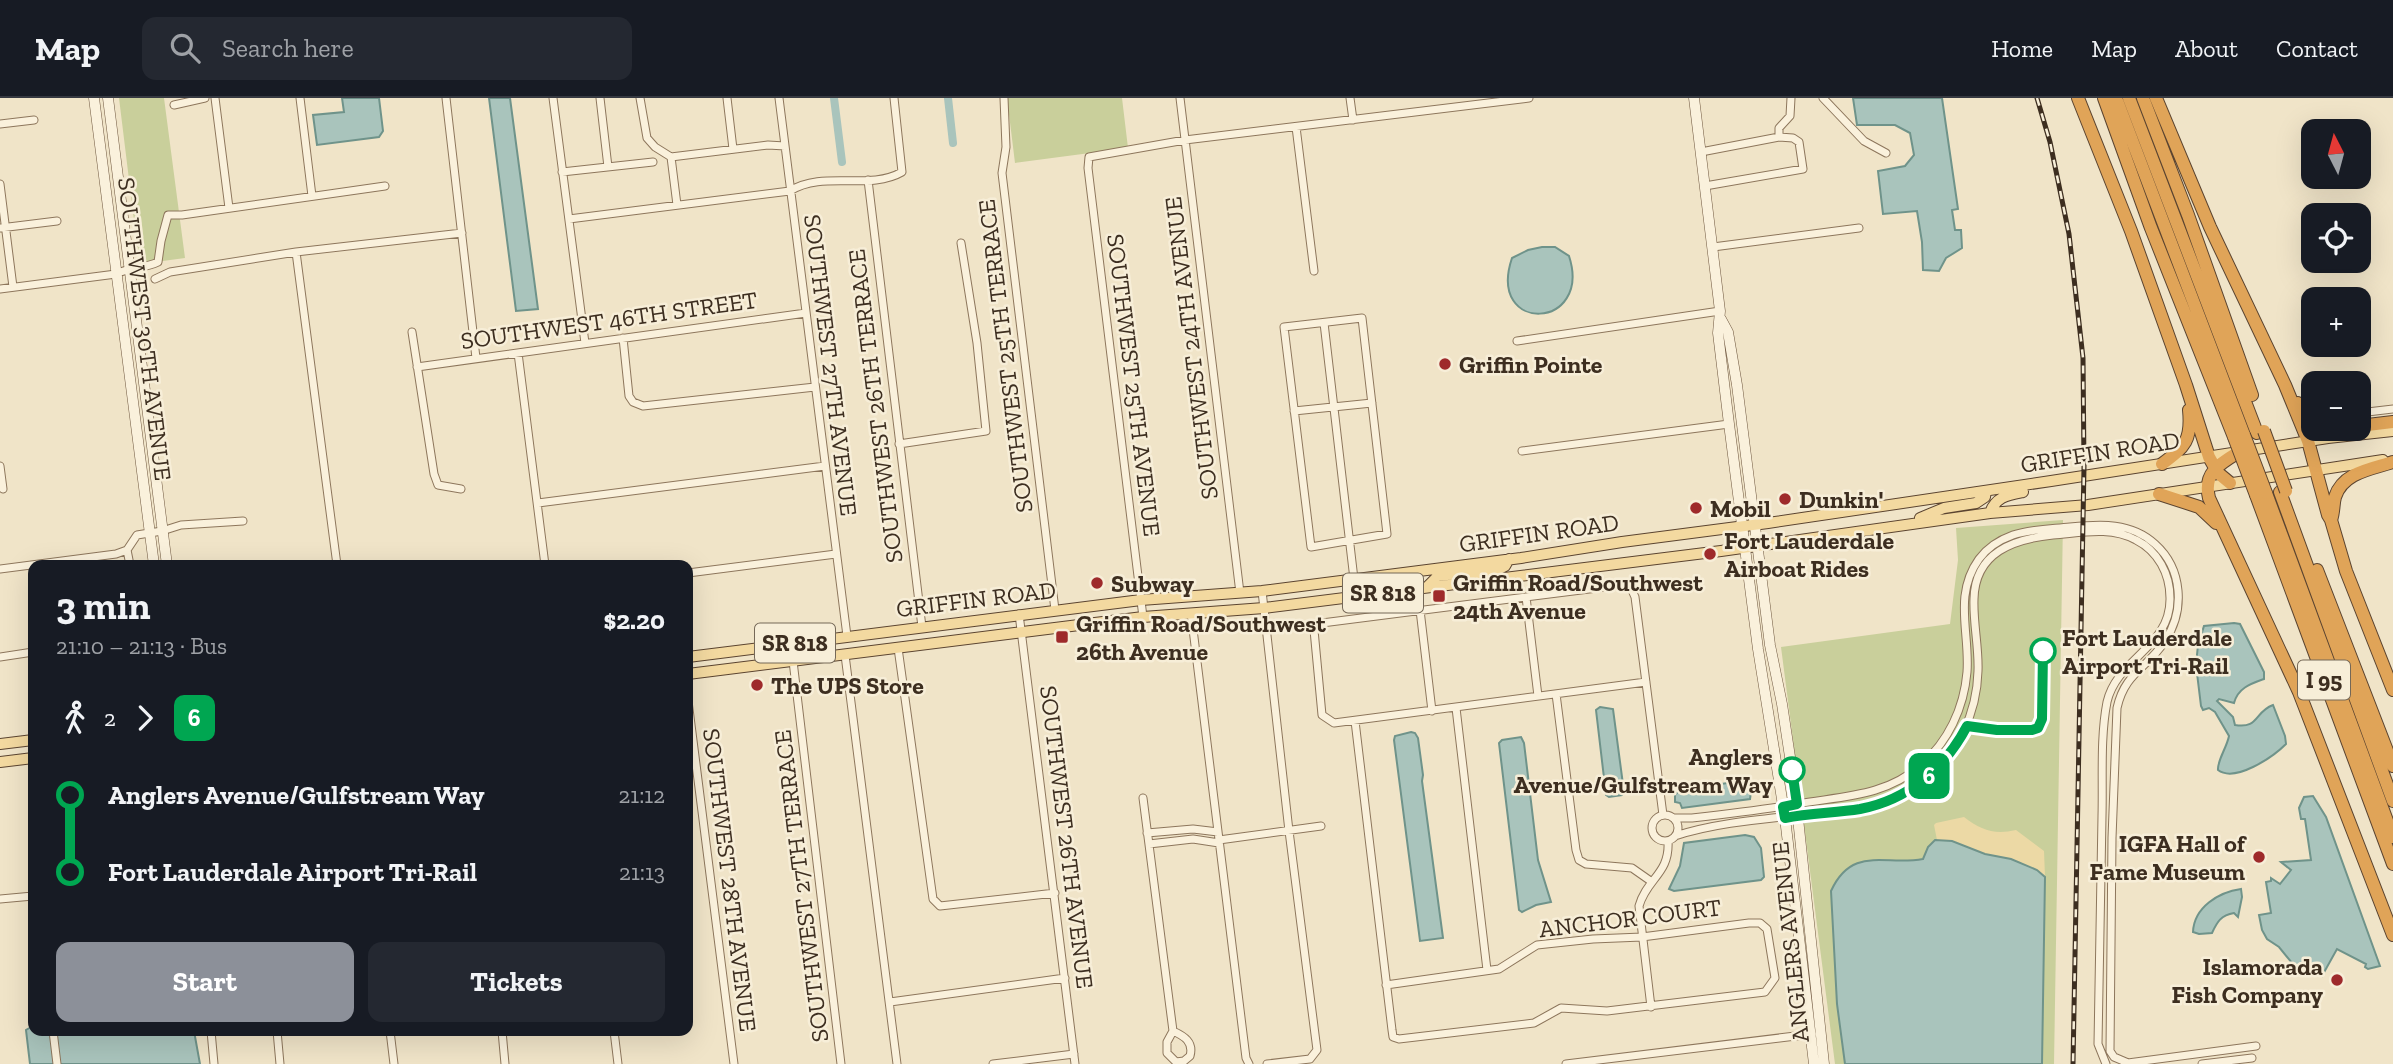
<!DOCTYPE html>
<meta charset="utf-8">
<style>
:root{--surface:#171b24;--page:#242831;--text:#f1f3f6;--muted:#9ea1a6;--line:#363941;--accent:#8c9099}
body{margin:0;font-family:"Zilla Slab",serif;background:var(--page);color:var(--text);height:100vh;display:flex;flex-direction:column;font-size:26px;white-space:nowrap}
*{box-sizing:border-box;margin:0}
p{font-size:23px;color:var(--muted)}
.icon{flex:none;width:38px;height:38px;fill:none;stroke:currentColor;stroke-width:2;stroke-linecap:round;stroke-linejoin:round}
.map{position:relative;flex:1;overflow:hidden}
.panel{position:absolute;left:28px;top:462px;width:665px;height:476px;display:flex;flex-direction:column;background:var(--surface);border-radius:14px;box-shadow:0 7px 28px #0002}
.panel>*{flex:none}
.badge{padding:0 14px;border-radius:10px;font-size:24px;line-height:46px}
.needle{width:46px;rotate:354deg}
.buttons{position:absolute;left:2301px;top:21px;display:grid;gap:14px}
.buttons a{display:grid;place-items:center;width:70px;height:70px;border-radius:14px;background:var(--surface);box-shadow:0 7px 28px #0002;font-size:35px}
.map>.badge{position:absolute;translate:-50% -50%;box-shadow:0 0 0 4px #fff}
.legs{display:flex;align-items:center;gap:10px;height:77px;padding:0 28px;font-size:23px}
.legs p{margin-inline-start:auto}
.headline{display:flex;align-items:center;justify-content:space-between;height:119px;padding:0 28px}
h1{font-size:38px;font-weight:800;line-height:52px}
.action{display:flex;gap:14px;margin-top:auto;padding:14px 28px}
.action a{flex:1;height:80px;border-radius:14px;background:var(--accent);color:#fff;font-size:28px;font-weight:800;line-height:80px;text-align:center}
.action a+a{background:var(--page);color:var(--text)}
ul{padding:0 28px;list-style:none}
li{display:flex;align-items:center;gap:24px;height:77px;font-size:26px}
li i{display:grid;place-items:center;width:10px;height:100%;margin:0 9px;background:currentColor}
li i::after{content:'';width:18px;height:18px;margin:-9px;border:5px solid;border-radius:50%;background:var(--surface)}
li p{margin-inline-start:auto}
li:first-child i{background:linear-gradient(#0000 50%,currentColor 0)}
li:last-child i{background:linear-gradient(currentColor 50%,#0000 0)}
header{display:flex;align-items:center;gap:42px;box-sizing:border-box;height:98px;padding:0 35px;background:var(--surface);border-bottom:2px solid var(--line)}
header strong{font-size:33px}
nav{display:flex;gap:38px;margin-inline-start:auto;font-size:24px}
.search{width:490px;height:63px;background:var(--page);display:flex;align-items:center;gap:18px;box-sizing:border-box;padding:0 24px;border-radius:14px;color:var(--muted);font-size:26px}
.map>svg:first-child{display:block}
</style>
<header>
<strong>Map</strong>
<div class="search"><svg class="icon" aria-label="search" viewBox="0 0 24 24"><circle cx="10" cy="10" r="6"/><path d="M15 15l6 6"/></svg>Search here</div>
<nav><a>Home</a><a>Map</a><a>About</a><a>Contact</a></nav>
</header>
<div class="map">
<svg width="2393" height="966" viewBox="0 0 2393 966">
<rect width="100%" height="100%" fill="#f0e4c8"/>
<path fill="#c9cf9b" d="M 119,0 L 164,0 L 185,160 L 148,165 L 138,155 Z
M 1007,0 L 1122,0 L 1128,50 L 1015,65 Z
M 2063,422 L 2054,966 L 1835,966 L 1781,549 L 1950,526 L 1958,462 L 1956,430 Z"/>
<path fill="#ecd9a5" d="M 1964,719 C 1981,732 1994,737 2016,732 L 2044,753 L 2045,779 L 2037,772 L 2011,761 L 1985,756 L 1952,743 L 1937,742 L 1934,727 L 1936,725 Z"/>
<path fill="#a9c4bc" stroke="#6f938a" stroke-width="2" d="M 342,0 L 379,0 L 383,33 L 379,39 L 317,47 L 313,17 L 344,14 Z
M 489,0 L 510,0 L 538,211 L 516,213 Z
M 1853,0 L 1942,0 L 1958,111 L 1952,112 L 1955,132 L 1961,132 L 1962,150 L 1946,160 L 1939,173 L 1923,172 L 1922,144 L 1917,113 L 1883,116 L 1878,73 L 1905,68 L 1914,57 L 1910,35 L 1895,27 L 1857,27 Z
M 1542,149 L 1555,149 L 1569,158 C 1593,232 1486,237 1512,160 L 1528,152 Z
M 2234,525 L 2240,526 L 2264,574 L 2264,581 C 2250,586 2238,590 2234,605 L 2219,601 L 2217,603 L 2233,619 L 2235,627 C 2259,631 2254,614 2273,607 L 2285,638 L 2286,646 C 2273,659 2235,685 2218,672 C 2217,663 2227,649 2229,638 L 2215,614 L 2209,610 L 2203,612 L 2201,608 L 2196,567 L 2198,547 L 2204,528 Z
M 1600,609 L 1613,611 L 1624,694 L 1622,697 L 1609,699 L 1606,697 L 1596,612 Z
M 1411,634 L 1415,635 L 1418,640 L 1423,677 L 1422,683 L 1443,840 L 1420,843 L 1394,642 L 1395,638 Z
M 1521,639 L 1524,645 L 1538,762 L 1551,804 L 1536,807 L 1522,814 L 1519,812 L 1499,645 L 1502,642 Z
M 1748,682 L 1752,687 L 1750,701 L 1682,710 L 1680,705 L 1675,704 L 1675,697 L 1680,692 Z
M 2313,698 L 2326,719 L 2380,868 L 2368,871 L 2365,869 L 2366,866 L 2337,851 L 2322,878 L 2292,865 L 2279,849 L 2267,841 L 2262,832 L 2259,817 L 2271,815 L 2266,784 L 2271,783 L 2271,780 L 2280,786 L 2291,772 L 2281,764 L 2311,762 L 2305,721 L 2301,721 L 2299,710 L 2304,699 Z
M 1745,737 L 1754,739 L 1761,750 L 1764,779 L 1761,782 L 1674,793 L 1669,791 L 1680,768 L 1684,745 Z
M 1935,742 L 1952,743 L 1985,756 L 2011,761 L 2037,772 L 2045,779 L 2042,966 L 1845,966 L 1837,906 L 1831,793 C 1852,747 1885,768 1923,761 L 1928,749 Z
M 2241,791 L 2242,799 L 2238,819 L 2234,815 C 2221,817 2217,824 2212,835 L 2199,836 L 2193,834 C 2194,809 2219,794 2241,791 Z
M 33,928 L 33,933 L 194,933 L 200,966 L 30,966 L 26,932 Z"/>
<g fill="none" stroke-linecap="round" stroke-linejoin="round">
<path stroke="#a9c4bc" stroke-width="8" d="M 834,0 L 842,64
M 948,0 L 953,45"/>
<g stroke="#8d765c" stroke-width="9">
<path id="street" d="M 215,0 L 229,110
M 300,0 L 312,98
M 446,0 L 476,260
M 553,0 L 585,245
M 600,0 L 608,69
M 640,0 L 647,40 L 655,49 L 671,59 L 768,47 L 785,48
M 727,0 L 733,51
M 779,0 L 847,538
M 1004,0 L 1006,49 L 1002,75 L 1055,512
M 1180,0 L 1240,495
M 1350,0 L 1353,22
M 1823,0 L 1864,43 L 1886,55
M 174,7 L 205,0
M 0,26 L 34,22
M 1296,29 L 1314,173
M 1701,54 L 1779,39
M 671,59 L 677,107
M 562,74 L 653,64
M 868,82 L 922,529
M 0,86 L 13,189
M 1705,88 L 1803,71 L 1799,44 L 1793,40 L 1779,39 L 1779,30 L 1790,18 L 1791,0
M 569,121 L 790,93 C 823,72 869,93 902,74 L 894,0
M 0,130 L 57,123
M 1713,149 L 1859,130
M 296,154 L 337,467
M 155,181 L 170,174 L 296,154 L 462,135
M 0,191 L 116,176 C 132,168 144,171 158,164 L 161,143 L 168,117 L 182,117 L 385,88
M 1362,220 L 1387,436 L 1311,449 L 1284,229 Z
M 1324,225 L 1354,481
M 412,234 L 434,376 L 438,387 L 461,391
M 623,240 L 629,298 L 633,304 L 643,308 L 815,289
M 1517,243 L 1720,213
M 518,255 L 545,467
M 417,269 L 806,215
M 2312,298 L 2314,300
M 1294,313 L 1372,305
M 2359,315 L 2393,311
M 899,346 L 986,333 L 977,245 L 961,145
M 1522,353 L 1729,326
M 0,368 L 3,391
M 538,405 L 825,368
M 127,452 L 130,467
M 0,471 L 116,456 L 127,452 L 137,437 L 162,433 L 181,427 L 243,423
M 688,475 L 836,456
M 1262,493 L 1289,733 L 1317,952 L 1310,961 L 1267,966
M 1526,499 L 1538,598
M 1420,512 L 1432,613
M 1191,515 L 1246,960 L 1249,966
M 1019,516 L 1075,966
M 1143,519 L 1088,70 L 1089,59 L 1185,42 L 1529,0
M 898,550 L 933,801 L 940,808 L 1055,795
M 845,557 L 897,966
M 0,559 L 33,554
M 793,563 L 841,966
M 1646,584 L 1334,625 L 1322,617 L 1314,532 L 1322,525 L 1621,487 L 1631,490 L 1635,499 L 1663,717
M 1556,596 L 1576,752 L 1579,762 L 1586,766 L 1632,770 L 1652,784
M 688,603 L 734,966
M 1456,610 L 1487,872
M 1355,623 L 1392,932 L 1393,939 L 1399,941 L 1534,925 L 1561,910 L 1607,913 L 1765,894 L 1775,880 L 1767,831 L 1760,825 L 1749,825 L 1642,839 L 1593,841 L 1537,847 L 1499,871 L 1386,887
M 1143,700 L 1173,933 L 1167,944 L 1167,955 L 1176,964 L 1184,963 L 1190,958 C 1194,944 1184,938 1173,933
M1652 730a13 13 0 1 1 26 0a13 13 0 1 1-26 0Z
M 1674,720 L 1692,720 C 1727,716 1762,712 1797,706 C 1842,698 1885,699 1921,667 C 1948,644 1964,610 1967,574 C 1970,535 1953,497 1979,461 C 1987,450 1999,442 2013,437 C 2031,431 2051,431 2070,429 C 2101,426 2131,424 2155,446 C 2183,471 2185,513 2165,543 C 2147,571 2125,574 2117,610 L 2112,740 L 2110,953 L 2114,959 L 2128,965 L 2256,948
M 1147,735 L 1193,731 L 1218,734
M 1675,738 C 1718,724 1767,721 1811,716 C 1853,711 1890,709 1924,682 C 1958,656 1977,615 1978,573 C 1979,549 1973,525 1974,501 C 1975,454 2014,441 2053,437 C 2081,435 2110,428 2136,442 C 2158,453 2170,476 2170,500 C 2171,549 2117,560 2107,604 C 2100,640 2103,681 2102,718 C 2100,794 2100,870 2098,946 L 2106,966
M 1219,742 L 1321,728
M 1149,746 L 1193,741 L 1219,745
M 33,747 L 33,764
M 0,801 L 33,798
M 890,904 L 1065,880
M 1651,909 L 1639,808 C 1647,780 1670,776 1668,743
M 53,933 L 57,966
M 211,933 L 214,966
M 277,933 L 280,966
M 390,933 L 394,966
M 502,933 L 505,966
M 614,933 L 618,966
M 993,966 L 1074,956
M 1566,966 L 1812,936
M 2202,966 L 2252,960"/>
</g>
<g stroke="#6f573f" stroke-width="11">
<path id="secondary" d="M 94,0 L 154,467
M 108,0 L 167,467
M 1694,0 L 1720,213 L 1718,235 L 1729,326 L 1758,551 L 1785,720 L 1814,966
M 1721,221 L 1728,234 L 1737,287 L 1770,547 L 1782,606 L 1795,692 L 1824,966"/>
</g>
<g stroke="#5b4430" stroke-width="12">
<path id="primary" d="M 1990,415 C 1995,399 2008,397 2023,394
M 1920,420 L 1944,410 L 1976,405 L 1985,399 L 1986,393
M 1427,489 L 1438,478 L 1499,471 L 1505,468 L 1509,461
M 688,559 L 1141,502 L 1262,493 L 1521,460 L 1622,444 L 1768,425 L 2051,383 L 2328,340 L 2393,333
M 688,576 L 1143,519 L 1264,510 L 1721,453 L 1990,415 L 2088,407 L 2383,362
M 0,646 L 33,642
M 0,664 L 33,660"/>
</g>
<g stroke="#5b4430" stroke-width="14">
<path id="highway" d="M 2078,0 L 2131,133 L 2186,287 L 2209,359 L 2218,375 L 2230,385
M 2104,0 L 2151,130 L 2234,339
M 2116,0 L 2244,337
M 2129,0 L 2257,335
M 2143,0 L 2188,117 L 2252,297
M 2156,0 L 2210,129 L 2285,287 L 2308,343 L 2328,417 L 2331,422 L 2346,473 L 2393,592
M 2298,305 L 2305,316 L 2314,323
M 2359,328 L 2393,324
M 2239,354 C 2219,366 2203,375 2209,400 L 2299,594 L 2393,837
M 2162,366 C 2185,349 2192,342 2189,312
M 2280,394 L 2393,703
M 2266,395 L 2393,739
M 2159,396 L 2199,409 L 2216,425
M 2256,397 L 2393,766
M 2331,422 C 2334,414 2333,406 2335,399 C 2343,374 2372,371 2393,364
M 2317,472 L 2393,668"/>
</g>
<use href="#street" stroke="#faf1dc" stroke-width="7"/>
<use href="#secondary" stroke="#faf1dc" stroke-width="10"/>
<use href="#primary" stroke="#f3d9a0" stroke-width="10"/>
<use href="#highway" stroke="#e0a458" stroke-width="12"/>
<g stroke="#3d2e20" stroke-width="5">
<path id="rail" d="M 2037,0 L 2050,44 L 2069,136 L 2083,260 L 2084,369 L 2073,966"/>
</g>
<use href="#rail" stroke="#f7eed8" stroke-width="2.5" stroke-dasharray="8" stroke-linecap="butt"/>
<g stroke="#5b4430" stroke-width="14" stroke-linecap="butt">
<path id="highway-bridge" d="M 2264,333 L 2286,393
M 2244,337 L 2266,395
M 2234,339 L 2256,397"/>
</g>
<use href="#highway-bridge" stroke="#e0a458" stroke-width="12"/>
</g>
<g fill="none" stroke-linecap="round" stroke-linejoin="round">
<g stroke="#fff" stroke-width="16">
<path id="line-1" d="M 1792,672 L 1797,706 L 1783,709 L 1785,720 C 1810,715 1835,715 1860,711 C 1908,702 1945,670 1967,628 L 1997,632 L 2032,632 L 2038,630 L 2042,621 L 2043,553"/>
</g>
<use href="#line-1" stroke="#00a651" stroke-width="10"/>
</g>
<g fill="#9e2a2b" stroke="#f7eed8" stroke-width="2.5">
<circle cx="1445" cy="266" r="7"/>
<circle cx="1785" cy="401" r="7"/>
<circle cx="1696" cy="410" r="7"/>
<circle cx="1710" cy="456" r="7"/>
<circle cx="1097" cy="485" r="7"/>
<rect x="1432" y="491" width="14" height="14" rx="3.5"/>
<rect x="1055" y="532" width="14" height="14" rx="3.5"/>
<circle cx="757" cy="587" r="7"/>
<circle cx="2259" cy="759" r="7"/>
<circle cx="2337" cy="882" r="7"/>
</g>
<g fill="#fff" stroke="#00a651" stroke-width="3.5">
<circle cx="2043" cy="553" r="12"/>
<circle cx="1792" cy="672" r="12"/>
</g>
<g text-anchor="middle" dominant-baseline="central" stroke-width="5" stroke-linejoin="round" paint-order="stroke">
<g fill="#f7eed8" stroke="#756857" stroke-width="2">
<rect x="1343" y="475.5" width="80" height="39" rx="5"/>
<rect x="755" y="525.5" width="80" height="39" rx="5"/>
<rect x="2298" y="562.5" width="52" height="39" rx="5"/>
</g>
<g font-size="23" font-weight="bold" fill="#3d2e20">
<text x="1383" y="495">SR 818</text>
<text x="795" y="545">SR 818</text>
<text x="2324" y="582">I 95</text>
</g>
<g font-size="24" fill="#3d2e20" stroke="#f7eed8">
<text transform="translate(609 222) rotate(-8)">SOUTHWEST 46TH STREET</text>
<text transform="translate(145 231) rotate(83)">SOUTHWEST 30TH AVENUE</text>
<text transform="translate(1191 250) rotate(-97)">SOUTHWEST 24TH AVENUE</text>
<text transform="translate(1005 258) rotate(-97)">SOUTHWEST 25TH TERRACE</text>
<text transform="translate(831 267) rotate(83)">SOUTHWEST 27TH AVENUE</text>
<text transform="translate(1134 287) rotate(83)">SOUTHWEST 25TH AVENUE</text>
<text transform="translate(875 308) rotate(-97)">SOUTHWEST 26TH TERRACE</text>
<text transform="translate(2100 354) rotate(-9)">GRIFFIN ROAD</text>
<text transform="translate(1539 435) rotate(-8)">GRIFFIN ROAD</text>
<text transform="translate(976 501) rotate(-7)">GRIFFIN ROAD</text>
<text transform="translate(1067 739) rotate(83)">SOUTHWEST 26TH AVENUE</text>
<text transform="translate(730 782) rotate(83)">SOUTHWEST 28TH AVENUE</text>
<text transform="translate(801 788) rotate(-97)">SOUTHWEST 27TH TERRACE</text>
<text transform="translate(1630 820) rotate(-7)">ANCHOR COURT</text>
<text transform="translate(1790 844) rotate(-96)">ANGLERS AVENUE</text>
</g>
<g font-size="24" font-weight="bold" fill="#3d2e20" stroke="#f7eed8" text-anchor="start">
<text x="1459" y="266">Griffin Pointe</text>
<text x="1799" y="401">Dunkin'</text>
<text x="1710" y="410">Mobil</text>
<text x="1724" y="442">Fort Lauderdale<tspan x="1724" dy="28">Airboat Rides</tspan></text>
<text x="1453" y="484">Griffin Road/Southwest<tspan x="1453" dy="28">24th Avenue</tspan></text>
<text x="1111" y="485">Subway</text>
<text x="1076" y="525">Griffin Road/Southwest<tspan x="1076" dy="28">26th Avenue</tspan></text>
<text x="771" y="587">The UPS Store</text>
<text x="2245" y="745" text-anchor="end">IGFA Hall of<tspan x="2245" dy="28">Fame Museum</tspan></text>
<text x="2323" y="868" text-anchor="end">Islamorada<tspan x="2323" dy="28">Fish Company</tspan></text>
</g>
<g font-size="24" font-weight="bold" fill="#3d2e20" stroke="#f7eed8" text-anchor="start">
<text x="2062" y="539">Fort Lauderdale<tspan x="2062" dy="28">Airport Tri-Rail</tspan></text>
<text x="1773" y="658" text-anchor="end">Anglers<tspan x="1773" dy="28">Avenue/Gulfstream Way</tspan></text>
</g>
</g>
</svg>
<div class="buttons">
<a><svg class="needle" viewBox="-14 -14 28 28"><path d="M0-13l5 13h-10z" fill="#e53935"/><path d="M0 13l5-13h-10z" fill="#9ea1a6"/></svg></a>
<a><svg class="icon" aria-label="locate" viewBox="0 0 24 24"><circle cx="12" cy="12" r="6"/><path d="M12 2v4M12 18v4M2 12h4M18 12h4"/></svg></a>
<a>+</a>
<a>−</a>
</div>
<b class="badge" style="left:1929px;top:678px;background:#00a651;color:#fff">6</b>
<section class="panel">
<div class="headline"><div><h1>3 min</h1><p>21:10 – 21:13 · Bus</p></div><b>$2.20</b></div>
<div class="legs"><svg class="icon" aria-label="walk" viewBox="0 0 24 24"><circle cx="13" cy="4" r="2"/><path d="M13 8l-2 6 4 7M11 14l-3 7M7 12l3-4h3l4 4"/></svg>2<svg class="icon" aria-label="forward" viewBox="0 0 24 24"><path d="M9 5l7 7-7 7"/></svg><b class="badge" style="background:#00a651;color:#fff">6</b></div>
<ul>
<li><i style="color:#00a651"></i><b>Anglers Avenue/Gulfstream Way</b><p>21:12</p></li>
<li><i style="color:#00a651"></i><b>Fort Lauderdale Airport Tri-Rail</b><p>21:13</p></li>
</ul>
<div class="action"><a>Start</a><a>Tickets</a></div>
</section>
</div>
